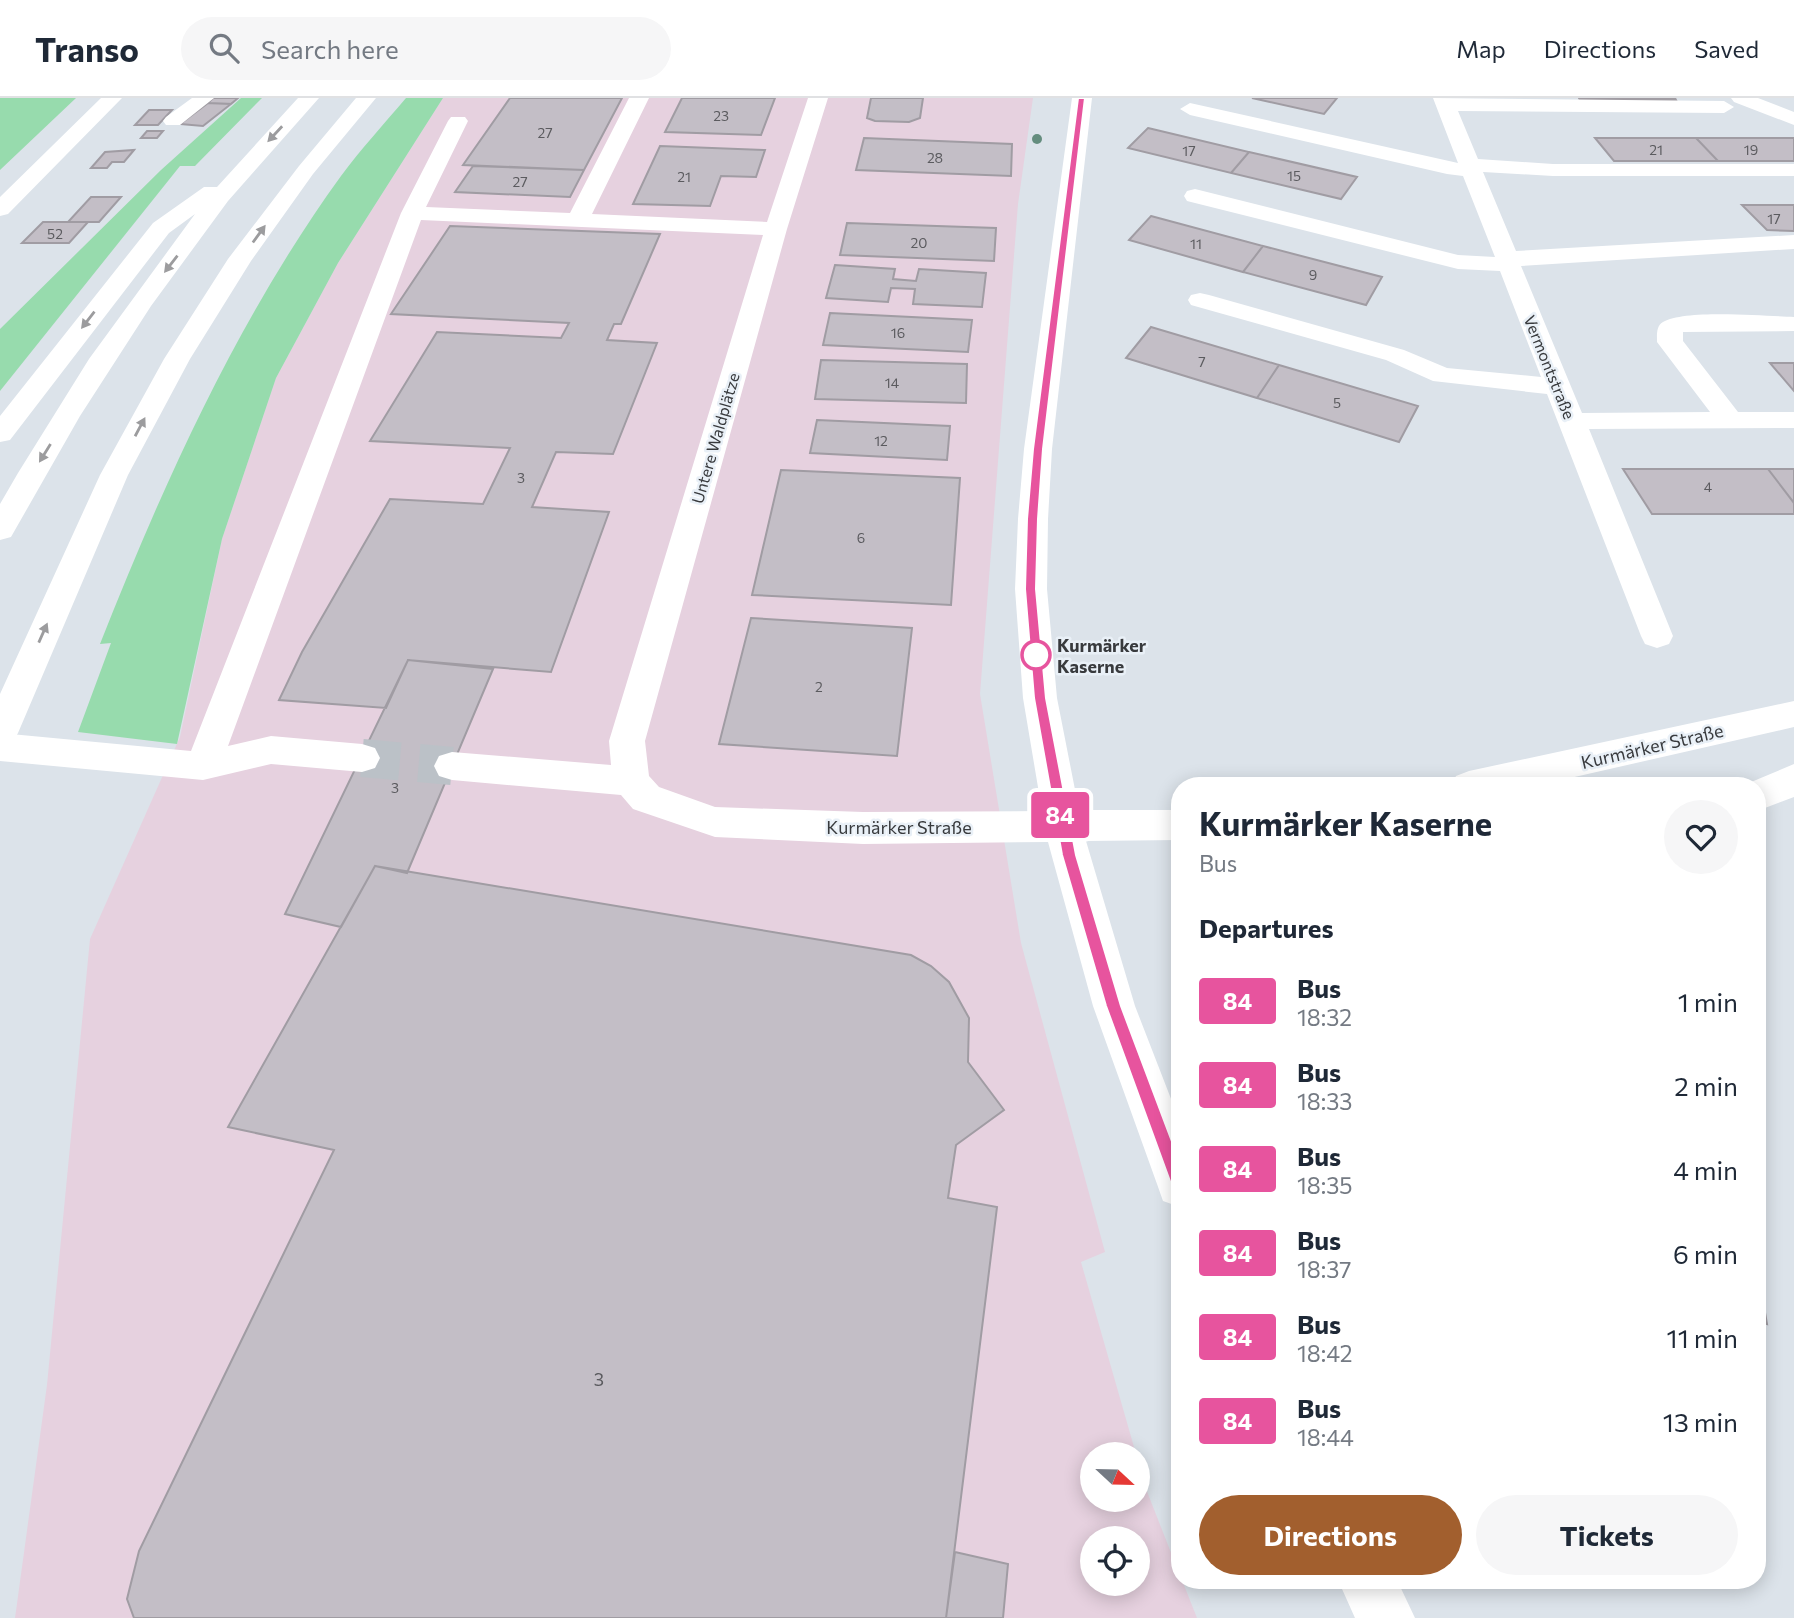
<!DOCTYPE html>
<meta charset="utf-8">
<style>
:root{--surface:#fff;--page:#f6f6f7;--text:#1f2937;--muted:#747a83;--line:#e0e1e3;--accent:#a25f2e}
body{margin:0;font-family:Commissioner,sans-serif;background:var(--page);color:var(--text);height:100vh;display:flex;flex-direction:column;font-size:26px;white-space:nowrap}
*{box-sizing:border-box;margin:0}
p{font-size:23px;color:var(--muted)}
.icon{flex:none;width:38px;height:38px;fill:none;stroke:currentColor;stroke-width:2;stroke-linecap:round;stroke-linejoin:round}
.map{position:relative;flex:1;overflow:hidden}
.side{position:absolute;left:1171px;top:679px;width:595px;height:812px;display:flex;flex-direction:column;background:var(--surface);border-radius:28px;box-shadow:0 4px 18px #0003}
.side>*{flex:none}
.badge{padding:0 14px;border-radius:5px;font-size:24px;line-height:46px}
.needle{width:46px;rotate:112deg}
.buttons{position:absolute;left:1080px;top:1344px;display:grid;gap:14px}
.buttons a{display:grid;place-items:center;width:70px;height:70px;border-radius:50%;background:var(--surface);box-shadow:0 4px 18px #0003;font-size:35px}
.map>.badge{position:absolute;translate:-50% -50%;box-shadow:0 0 0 4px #fff}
h2{padding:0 28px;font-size:26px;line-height:63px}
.round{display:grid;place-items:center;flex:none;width:74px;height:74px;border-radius:37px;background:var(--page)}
.overview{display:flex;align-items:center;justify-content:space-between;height:119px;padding:0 28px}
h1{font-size:33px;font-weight:700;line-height:52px}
.primary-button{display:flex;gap:14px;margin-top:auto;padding:14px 28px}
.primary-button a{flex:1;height:80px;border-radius:42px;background:var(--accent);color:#fff;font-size:28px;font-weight:700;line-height:80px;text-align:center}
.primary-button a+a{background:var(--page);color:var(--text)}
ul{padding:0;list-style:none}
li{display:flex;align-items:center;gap:21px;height:84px;padding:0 28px}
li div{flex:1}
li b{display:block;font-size:26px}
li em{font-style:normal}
li .badge{min-width:77px;font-weight:700;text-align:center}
header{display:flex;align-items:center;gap:42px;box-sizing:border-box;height:98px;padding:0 35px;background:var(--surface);border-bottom:2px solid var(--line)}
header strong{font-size:33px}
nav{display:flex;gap:38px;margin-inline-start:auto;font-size:24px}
.search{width:490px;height:63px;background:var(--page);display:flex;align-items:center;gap:18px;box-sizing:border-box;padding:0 24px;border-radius:38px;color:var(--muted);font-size:26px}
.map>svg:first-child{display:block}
</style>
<header>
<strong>Transo</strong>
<div class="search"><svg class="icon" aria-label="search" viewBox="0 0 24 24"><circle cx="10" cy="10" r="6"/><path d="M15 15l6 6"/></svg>Search here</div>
<nav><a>Map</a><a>Directions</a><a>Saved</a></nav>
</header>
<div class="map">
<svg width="1794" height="1520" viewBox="0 0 1794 1520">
<rect width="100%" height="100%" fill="#dce3ea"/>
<path fill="#e6d1df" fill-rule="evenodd" d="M 443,0 L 1033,0 L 1018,106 L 980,596 L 1021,845 L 1105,1154 L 1081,1164 L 1136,1356 L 1092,1356 L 1092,1402 L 1138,1402 L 1138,1361 L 1146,1391 L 1179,1475 L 1180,1482 L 1182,1482 L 1197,1520 L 15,1520 L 47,1287 L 90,841 L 180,639 L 222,441 L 276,280 L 338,165 ZM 1092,1440 L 1138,1440 L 1138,1486 L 1092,1486 Z"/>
<path fill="#97dbad" d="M 0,0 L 76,0 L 0,72 Z
M 241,0 L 262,0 L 195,68 L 180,68 L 0,293 L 0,231 L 161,72 Z
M 406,0 L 443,0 L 338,165 L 276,280 L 222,441 L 177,646 L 78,634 L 111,545 L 100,546 C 164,384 238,220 341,78 C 361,51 384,26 406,0 Z"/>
<path fill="#c3bec6" stroke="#a09ca3" stroke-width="2" d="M 213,0 L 238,0 L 231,6 L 208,5 Z
M 510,0 L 622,0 L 584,72 L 463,67 Z
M 682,0 L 775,0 L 761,37 L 665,34 Z
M 871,0 L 923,0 L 920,20 L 909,24 L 875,23 L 867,20 Z
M 1252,0 L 1337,0 L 1324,16 Z
M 1579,0 L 1675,0 L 1676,2 L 1580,2 Z
M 208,5 L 231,6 L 203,28 L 180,26 Z
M 149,12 L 172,12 L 158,27 L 135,27 Z
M 1148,30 L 1249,54 L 1231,75 L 1128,50 Z
M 147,33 L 163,33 L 157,40 L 141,40 Z
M 864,40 L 1012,46 L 1011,78 L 856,72 Z
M 1595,40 L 1696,40 L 1718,63 L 1614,63 Z
M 1696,40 L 1794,40 L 1794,63 L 1718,63 Z
M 660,48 L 765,52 L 756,79 L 721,78 L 710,108 L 633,106 Z
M 134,52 L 124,64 L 112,64 L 107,70 L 91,70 L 105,54 Z
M 1249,54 L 1357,79 L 1341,101 L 1231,75 Z
M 473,68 L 584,72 L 570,99 L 455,94 Z
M 91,99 L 121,99 L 99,124 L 68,124 Z
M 1742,107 L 1794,107 L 1794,133 L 1767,132 Z
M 1151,118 L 1263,148 L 1243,174 L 1129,142 Z
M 43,124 L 88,124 L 69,145 L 22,145 Z
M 847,125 L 996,130 L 994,163 L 840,157 Z
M 450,128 L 660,136 L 621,226 L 614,226 L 607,242 L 657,245 L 613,356 L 556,354 L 532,409 L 609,414 L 551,574 L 408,562 L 386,610 L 279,602 L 302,554 L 390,401 L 483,406 L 510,350 L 370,343 L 437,234 L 561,240 L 569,225 L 391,216 Z
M 1263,148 L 1382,179 L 1366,207 L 1243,174 Z
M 835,167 L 895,171 L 893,181 L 916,183 L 919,171 L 986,175 L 982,209 L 913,206 L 915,191 L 891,190 L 888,204 L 826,200 Z
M 830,215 L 972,222 L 968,254 L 823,247 Z
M 1151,229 L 1279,267 L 1257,300 L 1126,260 Z
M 821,262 L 967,266 L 966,305 L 815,301 Z
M 1770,265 L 1794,265 L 1794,293 Z
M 1279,267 L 1418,308 L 1399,344 L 1257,300 Z
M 817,322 L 950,328 L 947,362 L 810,355 Z
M 1623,371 L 1768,371 L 1794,405 L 1794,416 L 1652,416 Z
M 1768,371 L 1794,371 L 1794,405 Z
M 781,372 L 960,380 L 951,507 L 752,497 Z
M 751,520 L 912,530 L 897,658 L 719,646 Z
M 408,562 L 493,571 L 407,775 L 375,768 L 341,829 L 285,816 Z
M 375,768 L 911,857 L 931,868 L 949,884 L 969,920 L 968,964 L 1004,1012 L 956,1047 L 948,1100 L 997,1109 L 946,1520 L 134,1520 L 127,1501 L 139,1453 L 334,1052 L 228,1029 Z
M 1757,1168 L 1767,1226 L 1757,1223 Z
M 955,1454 L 1008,1466 L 1003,1520 L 946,1520 Z"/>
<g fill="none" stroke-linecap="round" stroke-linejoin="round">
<path stroke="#bbc1c7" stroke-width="38" stroke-dasharray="38 19" stroke-linecap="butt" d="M 362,660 L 452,668"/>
<path fill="#fff" fill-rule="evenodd" d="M 101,0 L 122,0 L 8,116 L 0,118 L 0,99 Z
M 192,0 L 214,0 L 180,27 L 166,27 L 163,23 L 166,19 Z
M 629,0 L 649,0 L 592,116 L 767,124 L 808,0 L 828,0 L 787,131 L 645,643 L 649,678 L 659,689 L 715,709 L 863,714 L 1042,713 L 1023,600 L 1015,491 L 1018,421 L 1024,351 L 1072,0 L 1092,0 L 1052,351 L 1048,421 L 1047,491 L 1057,600 L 1079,712 L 1180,712 L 1180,742 L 1086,743 L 1135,908 L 1180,1024 L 1180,1109 L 1163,1103 L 1157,1086 L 1093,908 L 1048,744 L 863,746 L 715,739 L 633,711 L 621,697 L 452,682 L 439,678 L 434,668 L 439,658 L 452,654 L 611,667 L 609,643 L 763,137 L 421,122 L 228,648 L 271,638 L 362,646 L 375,650 L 380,660 L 375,670 L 362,674 L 271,666 L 203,682 L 0,663 L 0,635 L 191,653 L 401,115 L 448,23 L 451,19 L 465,19 L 468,23 L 426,109 L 570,115 Z
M 1433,0 L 1724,3 L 1734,9 L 1724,15 L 1458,13 L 1478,61 L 1553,66 L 1794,66 L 1794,78 L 1553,78 L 1483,74 L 1516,153 L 1794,137 L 1794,151 L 1521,168 L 1582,315 L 1710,314 L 1657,244 C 1657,237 1656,228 1663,224 C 1685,211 1765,218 1794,219 L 1794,233 L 1683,234 L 1683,243 L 1738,314 L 1794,314 L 1794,330 L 1589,331 L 1673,538 L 1669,546 L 1657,550 L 1645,546 L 1641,538 L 1547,296 L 1433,283 L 1386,262 L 1191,207 L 1188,202 L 1191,197 L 1200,195 L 1209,197 L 1404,252 L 1447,270 L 1541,279 L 1500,173 L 1458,171 L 1187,103 L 1184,98 L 1187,93 L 1195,91 L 1458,157 L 1495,159 L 1463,78 L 1447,76 L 1190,17 L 1180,11 L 1190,5 L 1458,65 Z
M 1731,0 L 1758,0 L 1794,14 L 1794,27 L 1734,4 Z
M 1794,603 L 1794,629 L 1535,688 L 1451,688 L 1456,678 L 1469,673 Z
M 1794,666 L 1794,699 L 1757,713 L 1757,688 L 1744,687 Z
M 1338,1482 L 1397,1482 L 1415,1520 L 1355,1520 Z"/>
<path fill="#fff" fill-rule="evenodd" d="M 298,0 L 319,0 L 228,103 L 151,208 L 80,318 L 11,439 L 0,442 L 0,406 L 18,375 L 89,261 L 195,116 L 169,135 L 10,342 L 0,344 L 0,318 L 153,125 L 204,89 L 217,89 Z
M 356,0 L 376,0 L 313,76 L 251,163 L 190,261 L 128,377 L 18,635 L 12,645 L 0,649 L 0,596 L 100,377 L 164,261 L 228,161 L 299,68 Z"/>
</g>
<circle fill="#648d7e" cx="1037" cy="41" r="5"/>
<defs><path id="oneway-solid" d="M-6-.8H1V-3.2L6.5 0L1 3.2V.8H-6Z" transform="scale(1.75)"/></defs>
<g fill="#9c9c9e">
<use href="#oneway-solid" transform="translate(275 36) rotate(133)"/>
<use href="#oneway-solid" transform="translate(259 136) rotate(-54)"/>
<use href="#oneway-solid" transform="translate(171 166) rotate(128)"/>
<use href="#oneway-solid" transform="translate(88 222) rotate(128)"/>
<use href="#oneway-solid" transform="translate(140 329) rotate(-62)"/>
<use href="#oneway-solid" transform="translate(45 355) rotate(122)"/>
<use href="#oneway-solid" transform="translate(43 535) rotate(-66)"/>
</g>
<path fill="#e7549e" stroke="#fff" stroke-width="2" d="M 1078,0 L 1085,0 L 1043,351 L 1038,421 L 1036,491 L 1046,600 L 1076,757 L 1121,908 L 1188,1086 L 1185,1092 L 1180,1094 L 1174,1092 L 1171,1086 L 1106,908 L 1062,757 L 1034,600 L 1025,491 L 1027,421 L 1033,351 Z"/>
<circle fill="#fff" stroke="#e7549e" stroke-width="3.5" cx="1036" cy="557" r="14"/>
<g text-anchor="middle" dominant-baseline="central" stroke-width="5" stroke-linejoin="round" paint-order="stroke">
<g font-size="14" fill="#5b5b5f">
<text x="721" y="17">23</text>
<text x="545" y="34">27</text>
<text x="1656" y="51">21</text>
<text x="1751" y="51">19</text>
<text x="1189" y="52">17</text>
<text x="935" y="59">28</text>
<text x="1294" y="77">15</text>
<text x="684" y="78">21</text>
<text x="520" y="83">27</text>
<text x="1774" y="120">17</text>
<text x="55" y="135">52</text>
<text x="919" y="144">20</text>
<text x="1196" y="145">11</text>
<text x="1313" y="176">9</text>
<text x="898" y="234">16</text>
<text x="1202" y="263">7</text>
<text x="892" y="284">14</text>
<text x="1337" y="304">5</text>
<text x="881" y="342">12</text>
<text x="521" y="379">3</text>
<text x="1708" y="388">4</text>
<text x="861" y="439">6</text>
<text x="819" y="588">2</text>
<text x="395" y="689">3</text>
</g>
<g font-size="16" fill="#383a3d" stroke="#e9f0f7">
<text transform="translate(1550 269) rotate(68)">Vermontstraße</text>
<text transform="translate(715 340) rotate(-74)">Untere Waldplätze</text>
</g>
<g font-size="18" font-weight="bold" fill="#383a3d" stroke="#e9f0f7" text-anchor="start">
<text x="1057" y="547">Kurmärker<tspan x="1057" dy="21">Kaserne</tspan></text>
</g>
<g font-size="18" fill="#383a3d" stroke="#e9f0f7">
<text transform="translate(1652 648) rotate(-13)">Kurmärker Straße</text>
<text x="899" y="729">Kurmärker Straße</text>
</g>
<g font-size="18" fill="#5b5b5f">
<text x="599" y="1281">3</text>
</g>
</g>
</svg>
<div class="buttons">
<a><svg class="needle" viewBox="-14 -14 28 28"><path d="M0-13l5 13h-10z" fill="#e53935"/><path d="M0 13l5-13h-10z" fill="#747a83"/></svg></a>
<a><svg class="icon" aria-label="locate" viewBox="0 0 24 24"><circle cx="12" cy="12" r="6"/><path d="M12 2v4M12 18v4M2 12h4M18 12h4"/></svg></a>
</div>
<b class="badge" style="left:1060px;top:717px;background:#e7549e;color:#fff">84</b>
<section class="side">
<div class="overview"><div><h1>Kurmärker Kaserne</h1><p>Bus</p></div><a class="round"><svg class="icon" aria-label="heart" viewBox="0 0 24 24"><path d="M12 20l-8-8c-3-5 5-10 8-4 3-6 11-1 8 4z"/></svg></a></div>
<h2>Departures</h2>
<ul>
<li><span class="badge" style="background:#e7549e;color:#fff">84</span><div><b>Bus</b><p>18:32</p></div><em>1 min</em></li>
<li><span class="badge" style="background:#e7549e;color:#fff">84</span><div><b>Bus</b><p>18:33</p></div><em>2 min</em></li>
<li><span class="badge" style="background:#e7549e;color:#fff">84</span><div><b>Bus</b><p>18:35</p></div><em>4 min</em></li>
<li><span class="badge" style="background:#e7549e;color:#fff">84</span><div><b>Bus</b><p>18:37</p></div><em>6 min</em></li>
<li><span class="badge" style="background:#e7549e;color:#fff">84</span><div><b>Bus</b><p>18:42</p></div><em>11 min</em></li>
<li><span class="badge" style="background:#e7549e;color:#fff">84</span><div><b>Bus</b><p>18:44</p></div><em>13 min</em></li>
</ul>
<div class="primary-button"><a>Directions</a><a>Tickets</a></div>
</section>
</div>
